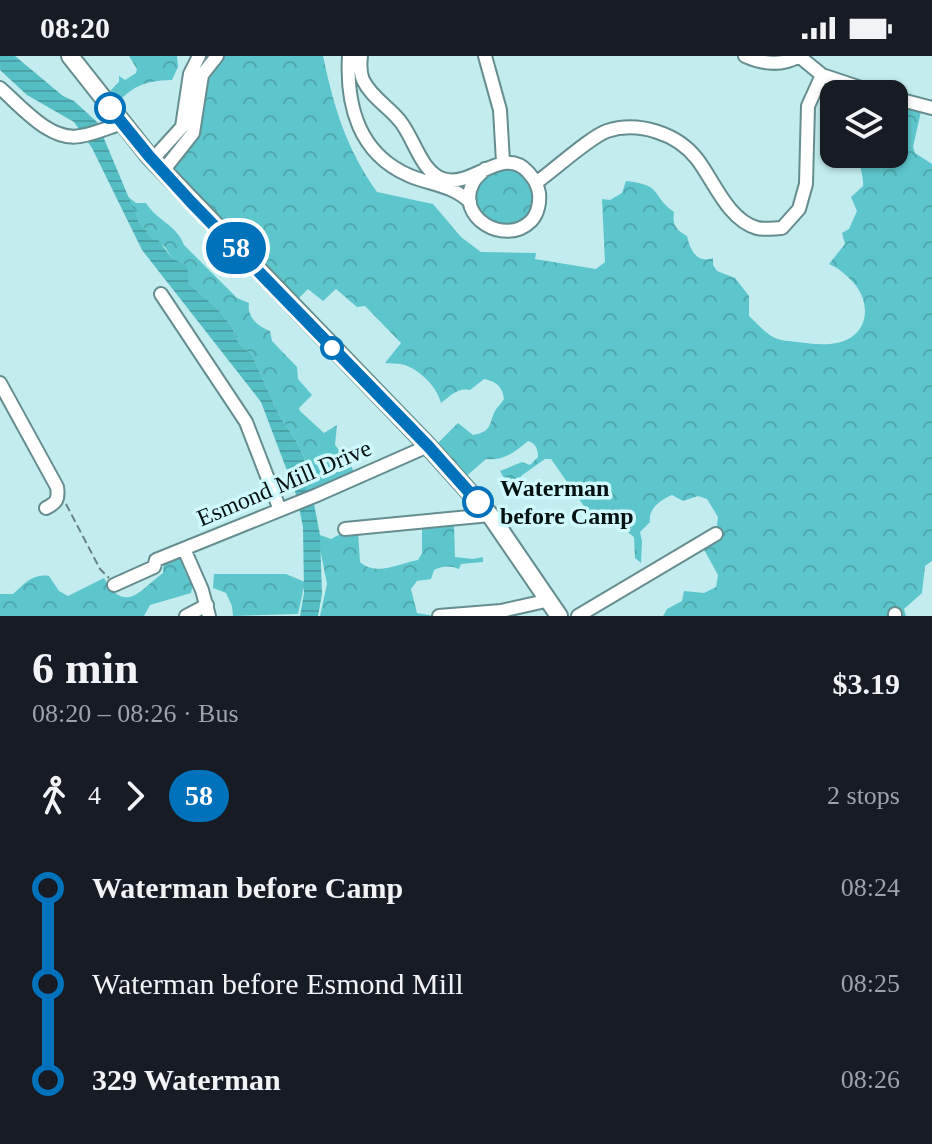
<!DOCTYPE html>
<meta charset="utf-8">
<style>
:root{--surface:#171b24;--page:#242831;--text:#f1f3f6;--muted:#9ea1a6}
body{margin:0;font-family:"Times New Roman",serif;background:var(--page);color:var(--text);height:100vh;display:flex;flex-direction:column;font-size:30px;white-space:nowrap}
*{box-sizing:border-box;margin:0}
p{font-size:26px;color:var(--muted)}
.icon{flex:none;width:44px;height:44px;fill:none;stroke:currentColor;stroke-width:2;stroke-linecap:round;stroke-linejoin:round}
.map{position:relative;height:560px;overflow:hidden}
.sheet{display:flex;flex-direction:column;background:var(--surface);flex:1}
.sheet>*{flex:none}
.badge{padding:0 16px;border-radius:26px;font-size:28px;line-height:52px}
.tools{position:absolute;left:820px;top:24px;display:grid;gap:16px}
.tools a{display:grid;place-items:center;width:88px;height:88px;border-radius:16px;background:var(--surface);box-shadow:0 2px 6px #0004;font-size:40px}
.map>.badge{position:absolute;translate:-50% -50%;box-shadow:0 0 0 4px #fff}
.legs{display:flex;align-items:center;gap:12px;height:88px;padding:0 32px;font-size:26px}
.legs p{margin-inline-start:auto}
.headline{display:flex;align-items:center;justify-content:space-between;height:136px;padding:0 32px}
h1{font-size:44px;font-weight:600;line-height:60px}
ul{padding:0 32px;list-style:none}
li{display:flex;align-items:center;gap:28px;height:96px;font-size:30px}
li i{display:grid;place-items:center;width:12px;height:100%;margin:0 10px;background:currentColor}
li i::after{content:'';width:20px;height:20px;margin:-10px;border:6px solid;border-radius:50%;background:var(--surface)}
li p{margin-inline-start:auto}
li:first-child i{background:linear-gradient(#0000 50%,currentColor 0)}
li:last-child i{background:linear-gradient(currentColor 50%,#0000 0)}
.status{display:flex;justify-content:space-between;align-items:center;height:56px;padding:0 40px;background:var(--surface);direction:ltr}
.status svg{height:22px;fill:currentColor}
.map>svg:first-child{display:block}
</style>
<div class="status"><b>08:20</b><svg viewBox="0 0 49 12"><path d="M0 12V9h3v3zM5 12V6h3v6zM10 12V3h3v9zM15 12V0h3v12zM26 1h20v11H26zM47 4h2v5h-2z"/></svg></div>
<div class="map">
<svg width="932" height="560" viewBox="0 0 932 560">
<defs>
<pattern id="forest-crowns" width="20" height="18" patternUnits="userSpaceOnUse" patternTransform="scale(2)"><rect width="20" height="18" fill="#5dc6cc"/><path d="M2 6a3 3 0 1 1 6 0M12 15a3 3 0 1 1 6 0" fill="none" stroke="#4fa9ae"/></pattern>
<pattern id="water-rules" width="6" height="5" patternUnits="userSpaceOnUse" patternTransform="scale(2)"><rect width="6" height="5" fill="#54bec4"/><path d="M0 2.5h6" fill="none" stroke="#48a2a7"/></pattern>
</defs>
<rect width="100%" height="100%" fill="#c2ecee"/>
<path fill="url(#forest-crowns)" d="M 129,0 L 177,0 L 178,11 L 172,24 C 142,25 133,30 112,52 L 104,41 L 119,26 L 119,20 L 125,24 L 136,17 L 137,13 Z
M 211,0 L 323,0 C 334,52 346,92 377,136 L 433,148 L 461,181 L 481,196 L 536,197 L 535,203 L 596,213 L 605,206 L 602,143 L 610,144 L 622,137 L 626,125 C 664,129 650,139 674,156 C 672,169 676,174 687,180 C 690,194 697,208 713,202 L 713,209 L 717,215 L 735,222 L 749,240 L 749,260 C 757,267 764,276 773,281 C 780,285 790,285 797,286 C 811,288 827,290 841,286 C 870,277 871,246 853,226 C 846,219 839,212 829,208 L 845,188 L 842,177 L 849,173 L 857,155 L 851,141 L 863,130 C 864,118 858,110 859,98 L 894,98 L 894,44 L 922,51 L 913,91 L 915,97 L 932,108 L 932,505 L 925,510 L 922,537 L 904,553 L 906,560 L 663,560 L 667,553 L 682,545 L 684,535 L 704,537 L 716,531 L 718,519 L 702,490 L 716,479 L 718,461 L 707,443 L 698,440 L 683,445 L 672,439 C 660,444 648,453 650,466 L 640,476 L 642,485 L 641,507 L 635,502 L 634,481 L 625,474 L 622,462 L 610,457 L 593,463 L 551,403 L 545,403 L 521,420 L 520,424 L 526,431 L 519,437 L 508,429 L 500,415 L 522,406 L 530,409 L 538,401 C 538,394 536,387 528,385 C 515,396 504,405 486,403 L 463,423 L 432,393 L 458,367 L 473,379 C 493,375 488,369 495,355 C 497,351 501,348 504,343 C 502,330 497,326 484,323 L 470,334 C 458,331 450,340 441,347 C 437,331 421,315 405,309 C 399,307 391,308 385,307 L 401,287 L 365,250 L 357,251 L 336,233 L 323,245 L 308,233 L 292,249 L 158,105 L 183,94 Z
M 504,103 L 535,118 L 536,159 L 497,176 L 459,136 Z
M 127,140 L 136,147 L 146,147 C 156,164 177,169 184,189 L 237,242 L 249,247 C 247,261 257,270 270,275 L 272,285 L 297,311 L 298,323 L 312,339 L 299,352 L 300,355 L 324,377 L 337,369 L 335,389 L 350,407 L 357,423 L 308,443 L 304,401 L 294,381 L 280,361 L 252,299 L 238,286 L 232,271 L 217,252 L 189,228 L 185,209 L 171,201 L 165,191 L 154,184 L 139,166 Z
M 454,468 L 455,501 L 473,503 L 483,501 L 483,506 L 461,508 L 459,513 C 450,509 442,510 434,514 L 431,523 L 417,525 L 411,533 L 417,557 L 434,560 L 320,560 L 327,528 L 320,493 L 320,479 L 331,483 L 346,475 L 358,475 L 360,506 C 377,521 399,507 418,504 L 422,497 L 422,470 Z
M 181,497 L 185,516 L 193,527 L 191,537 L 150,549 L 144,560 L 0,560 L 0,538 L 13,538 C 24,528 33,517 49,520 L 59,535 L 68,540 L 104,522 C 125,560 141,533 163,517 L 164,499 Z
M 214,518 L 286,518 L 305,526 L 298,558 L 233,560 L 232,550 L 226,537 L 213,532 Z"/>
<path fill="url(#water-rules)" d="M 0,0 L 15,0 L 63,40 L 74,45 L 97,66 L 139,166 L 154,184 L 158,184 L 171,201 L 187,210 L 189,228 L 217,252 L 232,271 L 238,286 L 252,299 L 280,361 L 294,381 L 304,401 L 308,443 L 313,443 L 320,479 L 322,538 L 318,560 L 300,560 L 304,537 L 303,471 L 297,441 L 261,346 L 142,194 L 92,92 L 74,66 L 27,39 L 0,14 Z"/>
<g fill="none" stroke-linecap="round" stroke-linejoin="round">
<g stroke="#668d8f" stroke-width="16">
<path id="minor" d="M 349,0 C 346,50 359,97 408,119 C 430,129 451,128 470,146
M 361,0 C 360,8 360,17 363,24 C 371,41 389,51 400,65 C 414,82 421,116 443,123 C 472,133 503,88 528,116 C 534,123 537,127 539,137 C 540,146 538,158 531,165 C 505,191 455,161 473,127 C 475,122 482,117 485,113
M 485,0 L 500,54 L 503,106
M 745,0 C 763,8 782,10 799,0
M 799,0 L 822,19 L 879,38
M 0,32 C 21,50 50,86 80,80 C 95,78 109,71 123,67
M 894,42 L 932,52
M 152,104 L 182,71 L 190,18 L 199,0
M 163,115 L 193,77 L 202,19 L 217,0
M 537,126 C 554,114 590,81 607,75 C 638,65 677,77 697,103 C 714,125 728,164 757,172 C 764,174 775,172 782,172 L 799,153 L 806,128 L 808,50 L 822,19
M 161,238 L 246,366 L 280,454
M 0,327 L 57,431 C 59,444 56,447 46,452
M 345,473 L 490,459
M 184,493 L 202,534 L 209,560
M 114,529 L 154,511 L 156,504 L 317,439 L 428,390
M 186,560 L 207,549
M 439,560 L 501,555 L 550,544
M 578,560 L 716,478
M 895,560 L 895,558"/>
</g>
<g stroke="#668d8f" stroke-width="20">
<path id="major" d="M 70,0 L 149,100 L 428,390 L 490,459 L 559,560"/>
</g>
<path stroke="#688586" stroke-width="2" stroke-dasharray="8 4" stroke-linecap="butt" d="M 66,448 L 100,513 L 109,522"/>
<use href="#minor" stroke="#fff" stroke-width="12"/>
<use href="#major" stroke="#fff" stroke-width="16"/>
</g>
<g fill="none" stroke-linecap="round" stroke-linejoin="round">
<g stroke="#fff" stroke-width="18">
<path id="line-1" d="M 110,52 L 149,100 L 191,146 L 428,390 L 478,446"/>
</g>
<use href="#line-1" stroke="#0072bc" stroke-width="12"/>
</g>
<g fill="#fff" stroke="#0072bc" stroke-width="4">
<circle cx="110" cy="52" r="14"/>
<circle cx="332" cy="292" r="10"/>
<circle cx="478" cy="446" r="14"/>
</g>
<g text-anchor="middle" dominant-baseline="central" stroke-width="7" stroke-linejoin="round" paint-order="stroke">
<g font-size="24" fill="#031112" stroke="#cff9fc">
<text transform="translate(284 427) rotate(-23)">Esmond Mill Drive</text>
</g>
<g font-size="24" font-weight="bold" fill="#031112" stroke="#cff9fc" text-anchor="start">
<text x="500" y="432">Waterman<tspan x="500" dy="28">before Camp</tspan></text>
</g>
</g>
</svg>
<div class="tools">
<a><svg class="icon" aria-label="layers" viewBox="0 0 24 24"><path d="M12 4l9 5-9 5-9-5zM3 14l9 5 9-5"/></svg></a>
</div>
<b class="badge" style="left:236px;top:192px;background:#0072bc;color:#fff">58</b>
</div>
<section class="sheet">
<div class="headline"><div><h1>6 min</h1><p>08:20 – 08:26 · Bus</p></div><b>$3.19</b></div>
<div class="legs"><svg class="icon" aria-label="walk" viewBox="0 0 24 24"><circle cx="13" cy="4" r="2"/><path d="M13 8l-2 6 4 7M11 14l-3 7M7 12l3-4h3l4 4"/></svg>4<svg class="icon" aria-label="forward" viewBox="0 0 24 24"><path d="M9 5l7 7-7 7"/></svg><b class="badge" style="background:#0072bc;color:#fff">58</b><p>2 stops</p></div>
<ul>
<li><i style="color:#0072bc"></i><b>Waterman before Camp</b><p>08:24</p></li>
<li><i style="color:#0072bc"></i><span>Waterman before Esmond Mill</span><p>08:25</p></li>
<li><i style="color:#0072bc"></i><b>329 Waterman</b><p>08:26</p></li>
</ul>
</section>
